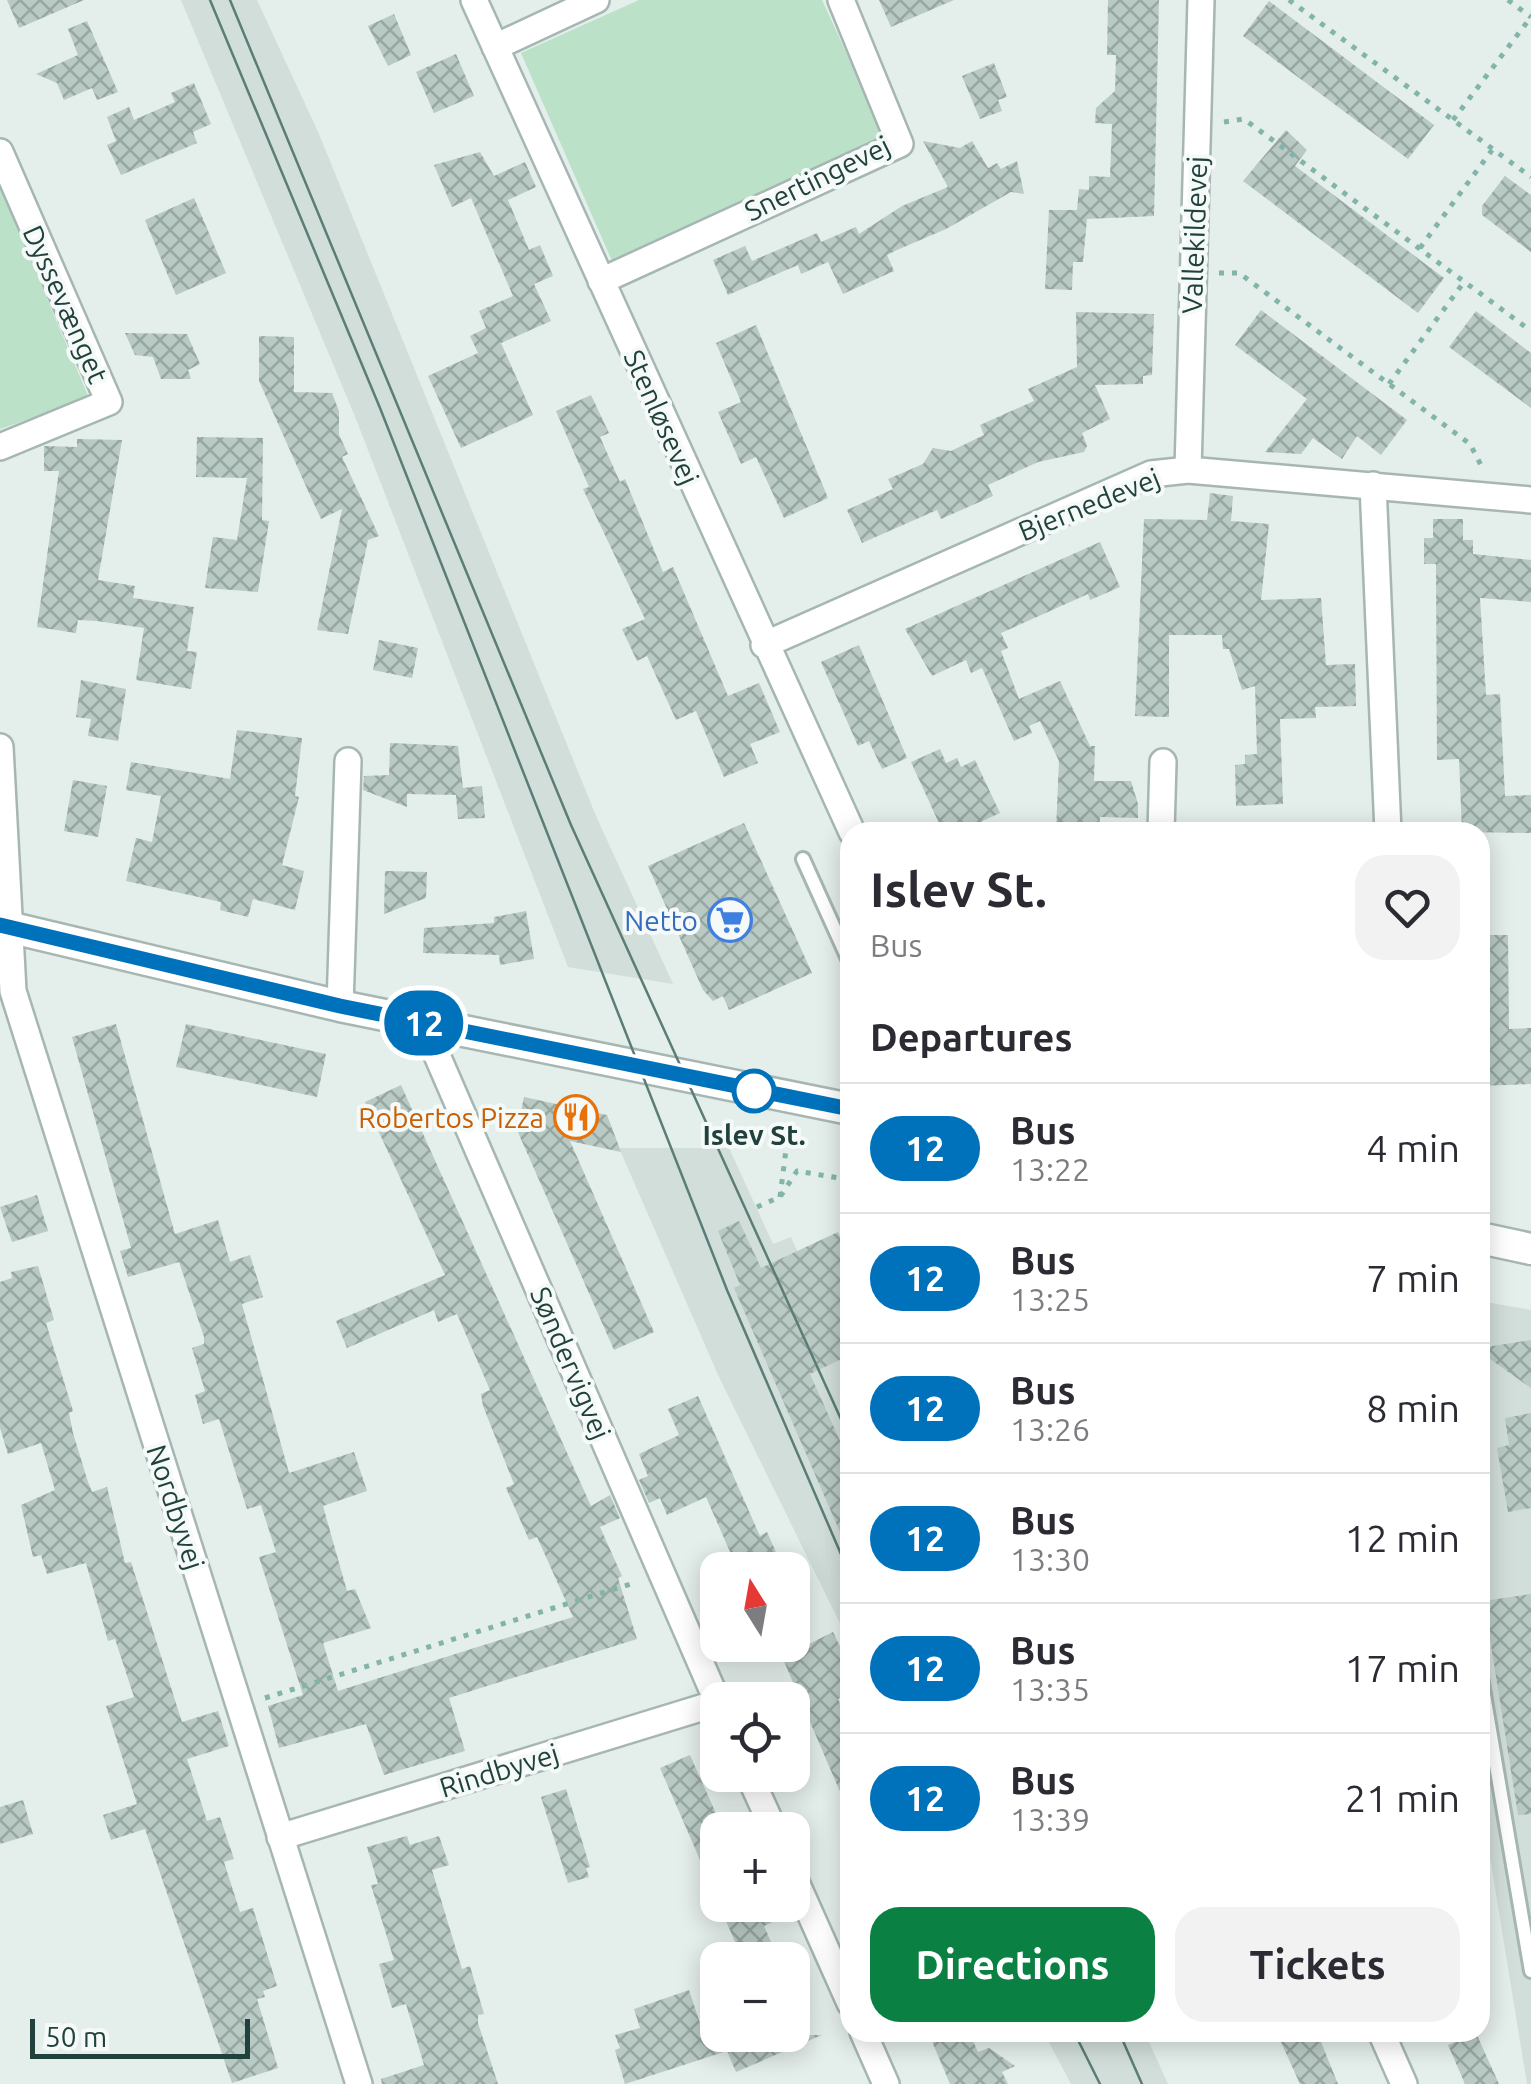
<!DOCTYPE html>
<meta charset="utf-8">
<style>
:root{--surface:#fff;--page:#f2f2f3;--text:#2b2b33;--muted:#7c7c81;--line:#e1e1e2;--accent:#0b8043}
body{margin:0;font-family:Ubuntu,sans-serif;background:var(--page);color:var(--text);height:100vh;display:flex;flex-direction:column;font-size:38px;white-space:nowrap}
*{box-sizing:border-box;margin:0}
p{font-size:32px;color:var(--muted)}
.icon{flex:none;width:55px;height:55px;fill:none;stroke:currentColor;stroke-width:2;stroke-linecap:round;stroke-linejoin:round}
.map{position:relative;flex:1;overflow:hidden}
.panel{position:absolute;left:840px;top:822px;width:650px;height:1220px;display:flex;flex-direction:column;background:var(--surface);border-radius:30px;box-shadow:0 5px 25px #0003}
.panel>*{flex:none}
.badge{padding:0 20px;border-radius:32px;font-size:35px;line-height:65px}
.needle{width:65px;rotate:349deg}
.tools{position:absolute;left:700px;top:1552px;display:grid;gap:20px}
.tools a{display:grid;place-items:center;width:110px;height:110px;border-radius:20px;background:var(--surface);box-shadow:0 5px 25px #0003;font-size:50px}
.scale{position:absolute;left:30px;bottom:25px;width:220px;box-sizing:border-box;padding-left:10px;border:5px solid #21423c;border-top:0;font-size:28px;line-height:35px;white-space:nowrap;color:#21423c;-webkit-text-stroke:8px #f5faf8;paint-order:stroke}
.map>.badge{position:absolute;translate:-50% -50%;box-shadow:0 0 0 5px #fff}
h2{padding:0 30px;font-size:38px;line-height:90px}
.round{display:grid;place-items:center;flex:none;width:105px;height:105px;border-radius:30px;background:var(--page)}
.overview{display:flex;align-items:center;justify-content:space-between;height:170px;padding:0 30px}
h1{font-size:48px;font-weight:600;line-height:75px}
.action{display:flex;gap:20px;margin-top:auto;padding:20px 30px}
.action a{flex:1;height:115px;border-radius:30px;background:var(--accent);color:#fff;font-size:40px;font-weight:600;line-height:115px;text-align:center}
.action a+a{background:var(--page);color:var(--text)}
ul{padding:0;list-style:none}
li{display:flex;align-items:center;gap:30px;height:130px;padding:0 30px;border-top:2px solid var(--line)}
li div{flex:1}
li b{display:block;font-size:38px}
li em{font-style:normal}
li .badge{min-width:110px;font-weight:700;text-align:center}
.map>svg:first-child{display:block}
</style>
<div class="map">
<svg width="1531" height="2084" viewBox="0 0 1531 2084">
<defs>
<pattern id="building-cross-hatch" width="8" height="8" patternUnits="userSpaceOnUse" patternTransform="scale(2.5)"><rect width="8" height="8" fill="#b9cac4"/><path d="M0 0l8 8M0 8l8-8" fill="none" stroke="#96a6a0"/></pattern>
</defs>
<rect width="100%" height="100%" fill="#e4eeeb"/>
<path fill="#d2deda" d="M 181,0 L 257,0 L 319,134 L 596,816 L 673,984 L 568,967 L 356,419 Z
M 619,1148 L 729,1148 L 773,1244 L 791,1237 L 850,1368 L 850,1644 L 719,1377 Z
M 1480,1301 L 1531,1310 L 1531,2084 L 1527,2084 L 1480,1796 Z
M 1044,2033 L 1145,2033 L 1168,2084 L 1071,2084 Z"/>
<path fill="#bbe1c9" d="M 639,0 L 822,0 L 886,139 L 612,261 L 521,53 Z
M 0,187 L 89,398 L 0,429 Z"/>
<path fill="url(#building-cross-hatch)" d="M 7,0 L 84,0 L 19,28 Z
M 879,0 L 954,0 L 891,27 Z
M 1108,0 L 1159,0 L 1154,216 L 1087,219 L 1083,262 L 1073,262 L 1072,290 L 1045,289 L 1049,210 L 1077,210 L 1079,189 L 1089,190 L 1089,176 L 1110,177 L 1112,124 L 1095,123 L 1096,108 L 1115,91 L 1116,55 L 1107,55 Z
M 1269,1 L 1434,125 L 1408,159 L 1243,36 Z
M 394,14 L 411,55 L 388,66 L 368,26 Z
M 87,21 L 118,92 L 97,100 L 92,88 L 64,100 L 57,83 L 36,74 L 78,55 L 68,29 Z
M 456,54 L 474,96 L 434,113 L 416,72 Z
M 994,63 L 1007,97 L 998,100 L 1002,111 L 980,119 L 962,76 Z
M 194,83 L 211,124 L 193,132 L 197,143 L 121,175 L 107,145 L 116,141 L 107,117 L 129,107 L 134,120 L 175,102 L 171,93 Z
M 1286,130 L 1307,150 L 1295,166 L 1444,278 L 1418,313 L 1243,181 Z
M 923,141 L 960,148 L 972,141 L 988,168 L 997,163 L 1001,169 L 1017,161 L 1024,194 L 1011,192 L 946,229 L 897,250 L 887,255 L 894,271 L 843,294 L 828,262 L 801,274 L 798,265 L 728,295 L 713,260 L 745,246 L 752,261 L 817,233 L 821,242 L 856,227 L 859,234 L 902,206 L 948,187 Z
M 480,152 L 494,176 L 525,162 L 536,187 L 508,200 L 529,250 L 540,245 L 553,276 L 534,284 L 551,321 L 501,343 L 533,415 L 461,448 L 428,376 L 478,353 L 470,336 L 486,328 L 479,311 L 513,296 L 471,198 L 452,207 L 434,165 Z
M 1505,176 L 1531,195 L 1531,252 L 1482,215 L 1482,206 Z
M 194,198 L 226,273 L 176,295 L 145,220 Z
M 1261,310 L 1407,420 L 1381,455 L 1357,436 L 1342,459 L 1313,438 L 1301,454 L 1265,452 L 1307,399 L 1235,345 Z
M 1476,311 L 1531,353 L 1531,408 L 1449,347 Z
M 1076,312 L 1154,314 L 1152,375 L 1143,376 L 1143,384 L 1095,385 L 1110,419 L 1082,433 L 1087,446 L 1084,452 L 1038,462 L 988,485 L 993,496 L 941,519 L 937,510 L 862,543 L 847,510 L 893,489 L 888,479 L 923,464 L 933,448 L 951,451 L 984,435 L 980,425 L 1034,401 L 1028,389 L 1077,367 Z
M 756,325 L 828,498 L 784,518 L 756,457 L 741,464 L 718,412 L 741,402 L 716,343 Z
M 125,333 L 187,334 L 200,364 L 188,370 L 191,379 L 161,379 L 153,357 L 135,355 Z
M 259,336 L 294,337 L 294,392 L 332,393 L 339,411 L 339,435 L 348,454 L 342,457 L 379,536 L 368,540 L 348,634 L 317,630 L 342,509 L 321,519 L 309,493 L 259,381 Z
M 591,395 L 609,433 L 600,437 L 620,482 L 625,479 L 663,572 L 673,567 L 728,696 L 759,683 L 780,732 L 750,744 L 758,763 L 724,777 L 696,711 L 676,720 L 647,656 L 637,661 L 622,629 L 645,619 L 583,489 L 589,487 L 556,411 Z
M 197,437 L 263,438 L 262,520 L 269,521 L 258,592 L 205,588 L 213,537 L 237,540 L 247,478 L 196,477 Z
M 77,439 L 122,440 L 98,580 L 135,586 L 133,598 L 194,607 L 187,651 L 197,652 L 191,689 L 136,680 L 144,628 L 97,621 L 78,620 L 76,633 L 37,627 L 59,471 L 44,471 L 44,446 L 77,447 Z
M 1210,493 L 1233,496 L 1231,521 L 1269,524 L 1261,600 L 1321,598 L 1326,665 L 1355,664 L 1356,706 L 1315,707 L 1316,718 L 1280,719 L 1283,804 L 1236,806 L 1235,765 L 1245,764 L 1245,755 L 1257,754 L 1255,686 L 1242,690 L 1229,649 L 1223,649 L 1222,635 L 1169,635 L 1169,717 L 1135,716 L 1144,519 L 1207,520 Z
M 1433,519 L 1463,519 L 1463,540 L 1473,540 L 1473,554 L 1531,560 L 1531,602 L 1480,598 L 1486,695 L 1500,694 L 1505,796 L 1531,795 L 1531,833 L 1462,832 L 1459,759 L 1437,760 L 1436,564 L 1424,564 L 1424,538 L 1433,538 Z
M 1100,542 L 1120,587 L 1090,600 L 1088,594 L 1001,633 L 1008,648 L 1001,651 L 1019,699 L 1060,681 L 1090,746 L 1095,746 L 1094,781 L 1131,781 L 1138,804 L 1138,818 L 1100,817 L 1099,832 L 1056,832 L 1059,761 L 1040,721 L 1029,726 L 1032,733 L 1014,741 L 982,668 L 971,673 L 966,660 L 932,676 L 905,629 Z
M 379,640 L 418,648 L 412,678 L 373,670 Z
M 859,645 L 907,758 L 882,769 L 869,741 L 858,746 L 821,662 Z
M 81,680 L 126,689 L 118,741 L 88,736 L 91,719 L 76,717 Z
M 237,730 L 302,738 L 295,796 L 299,797 L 282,865 L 304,871 L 295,910 L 253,899 L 248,917 L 220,910 L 221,902 L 126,881 L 136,838 L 152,842 L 161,796 L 126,790 L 131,762 L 230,779 Z
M 390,743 L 458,746 L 463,788 L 482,786 L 485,818 L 458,819 L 456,795 L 407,794 L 407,807 L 363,790 L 364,776 L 389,775 Z
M 940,749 L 946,763 L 957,758 L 961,767 L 975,760 L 1000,813 L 972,826 L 975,832 L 943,832 L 911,762 Z
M 73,780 L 107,786 L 98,837 L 64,831 Z
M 744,823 L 812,973 L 729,1010 L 723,996 L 713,1001 L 703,990 L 648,866 Z
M 385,871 L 427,872 L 426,898 L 384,914 Z
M 526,911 L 534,959 L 500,965 L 499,955 L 423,953 L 424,928 L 494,923 L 494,917 Z
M 1480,935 L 1508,935 L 1509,1029 L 1531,1028 L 1531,1084 L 1480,1086 Z
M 116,1024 L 175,1234 L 218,1220 L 230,1262 L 250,1255 L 263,1297 L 242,1304 L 289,1473 L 354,1452 L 367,1491 L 323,1506 L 347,1591 L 355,1589 L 371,1628 L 323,1643 L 338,1691 L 573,1617 L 537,1537 L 529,1540 L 506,1488 L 514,1484 L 483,1406 L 481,1394 L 490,1390 L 457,1314 L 438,1322 L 434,1310 L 347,1348 L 336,1321 L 445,1275 L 365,1102 L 401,1085 L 591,1506 L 610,1495 L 620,1518 L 600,1527 L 622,1576 L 618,1578 L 637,1639 L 449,1698 L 465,1751 L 384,1775 L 366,1724 L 279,1748 L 268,1706 L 303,1695 L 259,1557 L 276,1552 L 261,1505 L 247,1509 L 219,1419 L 203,1424 L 195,1395 L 205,1391 L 192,1348 L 204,1344 L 204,1337 L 179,1262 L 128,1277 L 120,1251 L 131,1248 L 72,1037 Z
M 186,1024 L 326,1054 L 317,1097 L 176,1067 Z
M 524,1097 L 607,1115 L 621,1152 L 570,1141 L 654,1332 L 614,1350 L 517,1130 Z
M 37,1195 L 48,1231 L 12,1242 L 0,1207 Z
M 739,1221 L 761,1268 L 838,1232 L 850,1258 L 850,1355 L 810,1374 L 850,1463 L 850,1555 L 734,1288 L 740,1285 L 718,1231 Z
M 38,1266 L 54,1320 L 46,1323 L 73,1411 L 69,1413 L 73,1433 L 87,1479 L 92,1492 L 107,1487 L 125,1563 L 131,1562 L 182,1722 L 218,1711 L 229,1746 L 187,1759 L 207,1821 L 220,1817 L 234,1859 L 224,1862 L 240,1912 L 253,1908 L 277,1986 L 263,1991 L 265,1997 L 257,1999 L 278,2068 L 232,2083 L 145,1829 L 111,1840 L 103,1815 L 137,1804 L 106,1706 L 134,1697 L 115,1639 L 108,1641 L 86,1563 L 47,1574 L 41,1555 L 33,1557 L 21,1505 L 55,1490 L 41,1443 L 8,1454 L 0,1428 L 0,1282 L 12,1278 L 11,1272 Z
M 1531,1340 L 1531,1388 L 1480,1352 L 1480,1348 Z
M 698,1396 L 760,1536 L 767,1532 L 784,1570 L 738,1570 L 706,1497 L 667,1515 L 660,1498 L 649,1503 L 639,1480 L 648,1476 L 639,1454 L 679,1435 L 668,1409 Z
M 1531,1413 L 1531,1508 L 1508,1512 L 1497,1448 L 1509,1445 L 1505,1418 Z
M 1531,1594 L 1531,1814 L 1518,1815 L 1484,1601 Z
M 833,1632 L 850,1667 L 850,1692 L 838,1699 L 850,1727 L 850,1815 L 777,1645 L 807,1645 Z
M 690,1755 L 718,1818 L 718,1901 L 660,1768 Z
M 566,1789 L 590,1867 L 586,1868 L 589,1877 L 568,1883 L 541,1797 Z
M 23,1800 L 33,1834 L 0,1844 L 0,1807 Z
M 407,1836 L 410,1845 L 439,1836 L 449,1865 L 432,1870 L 462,1969 L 470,1966 L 484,2014 L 478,2015 L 478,2023 L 498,2084 L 382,2084 L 381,2079 L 424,2065 L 406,2004 L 392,2008 L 379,1964 L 394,1960 L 371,1885 L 378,1884 L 367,1847 Z
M 719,1905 L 788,1905 L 792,1913 L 764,1926 L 779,1960 L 743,1960 Z
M 689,1990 L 704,2035 L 822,2035 L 736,2072 L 727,2051 L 625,2084 L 615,2050 L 620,2048 L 615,2035 L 640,2028 L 634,2009 Z
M 928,2032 L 969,2032 L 978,2052 L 989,2048 L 1015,2066 L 1002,2072 L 1008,2084 L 950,2084 Z
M 1296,2032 L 1317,2032 L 1338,2084 L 1300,2084 L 1280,2040 Z
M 1476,2033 L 1499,2084 L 1465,2084 L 1448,2045 Z"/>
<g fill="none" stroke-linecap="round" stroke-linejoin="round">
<g stroke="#a6b7b3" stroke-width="18">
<path id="service" d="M 803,859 L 850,963
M 1480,1557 L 1481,1554
M 1480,1671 L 1531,1971"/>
</g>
<g stroke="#a6b7b3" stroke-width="30">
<path id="minor" d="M 474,0 L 852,832
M 495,47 L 596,0
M 0,152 L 109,402 L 0,447
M 601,281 L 900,144 L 841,0
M 1188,470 L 1201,0
M 1373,485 L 1388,832
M 764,645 L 1151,474 L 1188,470 L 1531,500
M 0,747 L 13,991 L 359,2084
M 1161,832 L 1163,762
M 340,1006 L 348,761
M 423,1023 L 718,1703
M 749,1775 L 774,1830
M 280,1837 L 717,1703
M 792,1873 L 850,2003
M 863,2032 L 886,2084
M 1381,2032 L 1404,2084"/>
</g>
<g stroke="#a6b7b3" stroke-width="35">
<path id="tertiary" d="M 0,925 L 340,1006 L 850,1109
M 1480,1238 L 1531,1249"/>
</g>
<path stroke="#82b4aa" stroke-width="5" stroke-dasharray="5 8" stroke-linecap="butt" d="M 1289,0 L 1531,177
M 1508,0 L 1531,17
M 1453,120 L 1531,17
M 1224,122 L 1244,119 L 1531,331
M 1420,248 L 1492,150
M 1219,273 L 1239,273 L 1470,444 L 1482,467
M 1389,384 L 1464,282
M 780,1197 L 789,1126
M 757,1207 L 780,1197 L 797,1171 L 839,1178
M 265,1698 L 637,1582"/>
<use href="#service" stroke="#fff" stroke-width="12"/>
<use href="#minor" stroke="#fff" stroke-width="25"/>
<use href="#tertiary" stroke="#fff" stroke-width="30"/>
<path stroke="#5c7d77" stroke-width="2.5" d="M 210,0 L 380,408 L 727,1290 L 850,1575
M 230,0 L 571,825 L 850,1439
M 1074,2032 L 1100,2084
M 1119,2032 L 1142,2084"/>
</g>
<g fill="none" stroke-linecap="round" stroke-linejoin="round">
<g stroke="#fff" stroke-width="22">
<path id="line" d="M 0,925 L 340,1006 L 850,1109"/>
</g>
<use href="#line" stroke="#0072bc" stroke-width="15"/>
</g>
<defs>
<g id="supermarket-ring" transform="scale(2.25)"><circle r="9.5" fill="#f5faf8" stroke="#3f7fe0" stroke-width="1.5"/><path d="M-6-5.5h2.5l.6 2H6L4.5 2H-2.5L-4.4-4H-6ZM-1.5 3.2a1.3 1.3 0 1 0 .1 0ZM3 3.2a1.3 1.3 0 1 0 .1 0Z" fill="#3f7fe0"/></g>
<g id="restaurant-ring" transform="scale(2.25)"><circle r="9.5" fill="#f5faf8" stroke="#e8710a" stroke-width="1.5"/><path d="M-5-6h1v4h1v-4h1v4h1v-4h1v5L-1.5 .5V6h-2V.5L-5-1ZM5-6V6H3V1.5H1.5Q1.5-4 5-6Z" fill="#e8710a"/></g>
</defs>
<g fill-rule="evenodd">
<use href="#supermarket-ring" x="730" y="920"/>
<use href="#restaurant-ring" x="576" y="1117"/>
</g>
<circle fill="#fff" stroke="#0072bc" stroke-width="5" cx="754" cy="1091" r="20"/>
<g text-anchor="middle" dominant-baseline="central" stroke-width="8" stroke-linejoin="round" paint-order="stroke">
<g font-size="28" fill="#21423c" stroke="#f5faf8">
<text transform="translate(817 178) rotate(-26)">Snertingevej</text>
<text transform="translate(1194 235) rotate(-88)">Vallekildevej</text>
<text transform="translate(66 304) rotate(66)">Dyssevænget</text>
<text transform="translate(662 417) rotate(66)">Stenløsevej</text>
<text transform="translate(1089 504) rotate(-22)">Bjernedevej</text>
<text transform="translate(571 1363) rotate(67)">Søndervigvej</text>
<text transform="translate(176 1507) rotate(72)">Nordbyvej</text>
<text transform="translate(499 1770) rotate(-17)">Rindbyvej</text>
</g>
<g font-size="28" fill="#366cbe" stroke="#f5faf8" text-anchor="end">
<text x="698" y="920">Netto</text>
</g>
<g font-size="28" fill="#c56008" stroke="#f5faf8" text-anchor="end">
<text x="544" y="1117">Robertos Pizza</text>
</g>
<g font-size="28" font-weight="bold" fill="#21423c" stroke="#f5faf8">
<text x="754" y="1134">Islev St.</text>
</g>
</g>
</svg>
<div class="tools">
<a><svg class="needle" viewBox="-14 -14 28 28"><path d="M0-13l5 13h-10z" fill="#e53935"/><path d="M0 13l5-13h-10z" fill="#7c7c81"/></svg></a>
<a><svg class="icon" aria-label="locate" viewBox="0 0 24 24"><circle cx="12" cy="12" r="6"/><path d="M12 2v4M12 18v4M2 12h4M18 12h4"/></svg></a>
<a>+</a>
<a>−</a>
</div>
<div class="scale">50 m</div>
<b class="badge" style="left:424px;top:1023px;background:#0072bc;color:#fff">12</b>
<section class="panel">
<div class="overview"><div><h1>Islev St.</h1><p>Bus</p></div><a class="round"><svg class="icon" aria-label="heart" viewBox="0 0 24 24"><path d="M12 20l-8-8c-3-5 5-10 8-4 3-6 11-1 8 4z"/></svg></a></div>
<h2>Departures</h2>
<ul>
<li><span class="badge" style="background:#0072bc;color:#fff">12</span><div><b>Bus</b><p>13:22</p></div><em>4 min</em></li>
<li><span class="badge" style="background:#0072bc;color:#fff">12</span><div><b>Bus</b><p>13:25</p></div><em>7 min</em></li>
<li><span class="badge" style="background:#0072bc;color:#fff">12</span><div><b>Bus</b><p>13:26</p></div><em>8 min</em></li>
<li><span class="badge" style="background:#0072bc;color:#fff">12</span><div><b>Bus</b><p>13:30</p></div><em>12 min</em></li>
<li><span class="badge" style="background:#0072bc;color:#fff">12</span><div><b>Bus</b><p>13:35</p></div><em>17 min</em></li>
<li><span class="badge" style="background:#0072bc;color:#fff">12</span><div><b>Bus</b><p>13:39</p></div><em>21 min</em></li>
</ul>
<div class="action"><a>Directions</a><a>Tickets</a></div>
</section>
</div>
